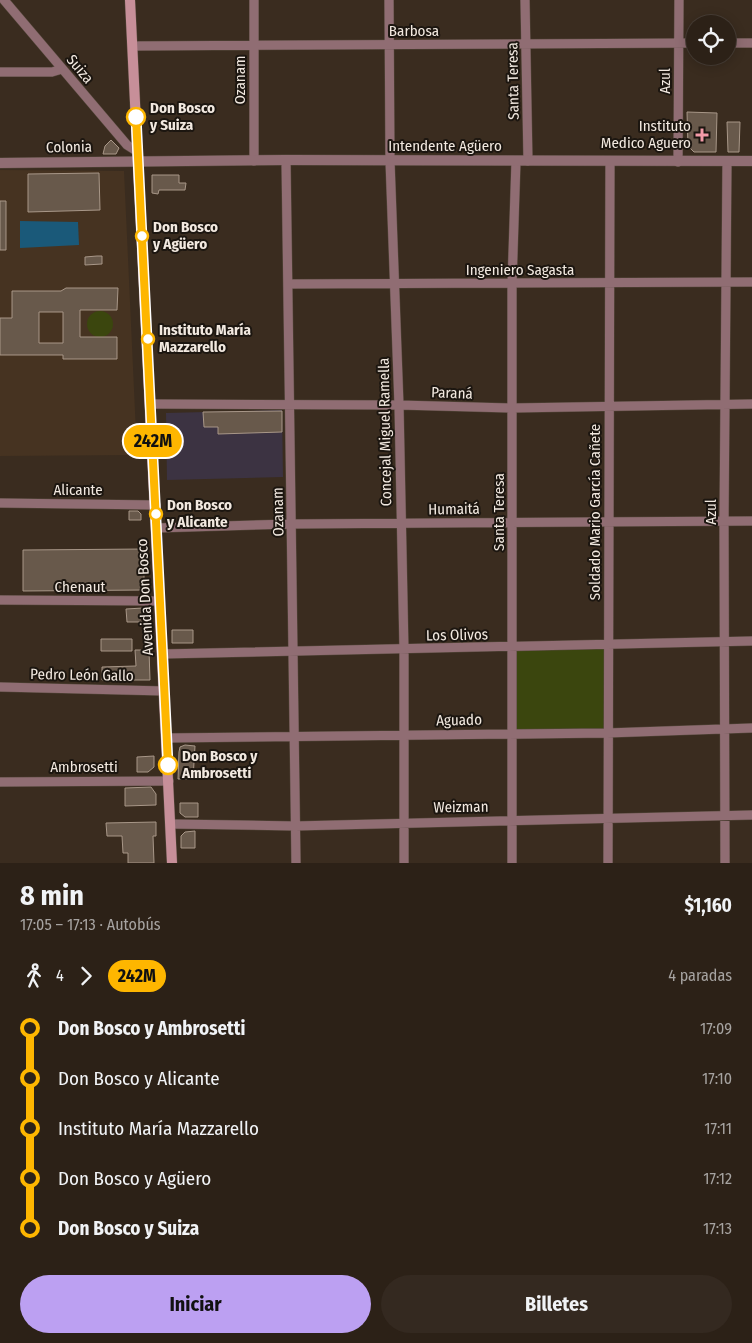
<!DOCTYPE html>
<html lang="es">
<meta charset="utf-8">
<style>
:root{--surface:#2c2117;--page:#342920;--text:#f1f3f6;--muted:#a6a3a1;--line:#483e36;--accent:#bca0f2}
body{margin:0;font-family:"Fira Sans Condensed",sans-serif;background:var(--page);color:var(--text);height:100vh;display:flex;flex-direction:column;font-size:19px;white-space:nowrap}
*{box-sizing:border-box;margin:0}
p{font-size:16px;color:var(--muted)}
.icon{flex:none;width:28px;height:28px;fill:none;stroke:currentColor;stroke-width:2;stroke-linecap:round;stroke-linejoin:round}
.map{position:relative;height:863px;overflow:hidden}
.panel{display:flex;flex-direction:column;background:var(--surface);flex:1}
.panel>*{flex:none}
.badge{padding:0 10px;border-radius:16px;font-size:18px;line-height:32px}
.buttons{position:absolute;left:686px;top:15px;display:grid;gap:10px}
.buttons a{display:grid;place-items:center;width:50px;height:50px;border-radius:50%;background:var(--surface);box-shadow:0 2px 12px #0003,0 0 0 1px var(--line);font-size:25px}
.map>.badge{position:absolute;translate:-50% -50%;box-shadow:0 0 0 2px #fff}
.legs{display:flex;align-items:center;gap:8px;height:55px;padding:0 20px;font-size:16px}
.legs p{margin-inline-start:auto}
.headline{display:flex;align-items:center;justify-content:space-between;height:85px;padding:0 20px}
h1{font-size:28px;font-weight:700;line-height:38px}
.primary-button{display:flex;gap:10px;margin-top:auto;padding:10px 20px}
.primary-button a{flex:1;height:58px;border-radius:30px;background:var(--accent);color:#111;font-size:20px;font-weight:700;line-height:58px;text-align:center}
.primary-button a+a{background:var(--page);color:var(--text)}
ul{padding:0 20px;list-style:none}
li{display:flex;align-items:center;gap:18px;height:50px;font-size:19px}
li i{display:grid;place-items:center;width:8px;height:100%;margin:0 6px;background:currentColor}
li i::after{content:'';width:12px;height:12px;margin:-6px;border:4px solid;border-radius:50%;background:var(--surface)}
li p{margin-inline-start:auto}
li:first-child i{background:linear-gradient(#0000 50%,currentColor 0)}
li:last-child i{background:linear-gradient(currentColor 50%,#0000 0)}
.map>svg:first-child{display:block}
</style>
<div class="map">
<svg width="752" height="863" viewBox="0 0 752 863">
<rect width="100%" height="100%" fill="#3a2c1f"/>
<path fill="#3c3342" d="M 282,410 L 283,477 L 167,480 L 166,413 Z"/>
<path fill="#463321" d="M 0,170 L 124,171 L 137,455 L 0,456 Z"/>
<path fill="#3b460e" d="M87 324a13 13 0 1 1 26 0a13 13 0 1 1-26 0Z
M 608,643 L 607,733 L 513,733 L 513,648 Z"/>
<path fill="#1a5979" d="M 20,221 L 78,222 L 79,245 L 20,248 Z"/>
<path fill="#68594b" stroke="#a89788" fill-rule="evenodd" d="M 687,112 L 717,113 L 716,152 L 694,152 L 688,146 Z
M 727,122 L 740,122 L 739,152 L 728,152 Z
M 111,140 L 119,148 L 116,154 L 103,154 L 105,146 Z
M 99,173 L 100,210 L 28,212 L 28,174 Z
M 152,175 L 179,175 L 179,183 L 186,183 L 185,190 L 159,190 L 158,194 L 152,193 Z
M 0,201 L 6,201 L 6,250 L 0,250 Z
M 97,256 L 102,256 L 102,264 L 85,265 L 85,257 Z
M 66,288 L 118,288 L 117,310 L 80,310 L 80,337 L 117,337 L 117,359 L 63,359 L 63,355 L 0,355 L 0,318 L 12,318 L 12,291 L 61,291 ZM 39,312 L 63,312 L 63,343 L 39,343 Z
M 282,411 L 282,432 L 218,434 L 218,427 L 204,427 L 203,412 Z
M 129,511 L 138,511 L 141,514 L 141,520 L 129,520 Z
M 144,549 L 144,590 L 23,591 L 23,550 Z
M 143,608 L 147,613 L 147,622 L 127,622 L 126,609 Z
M 172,630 L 193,630 L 193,643 L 172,643 Z
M 101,639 L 132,639 L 132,651 L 101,651 Z
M 135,650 L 149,650 L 150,680 L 102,680 L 102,667 L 136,666 Z
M 185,745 L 195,746 L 193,779 L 178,779 L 179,752 L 180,747 Z
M 154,756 L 154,767 L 148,772 L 137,772 L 137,757 Z
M 151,787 L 156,794 L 156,805 L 125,806 L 125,788 Z
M 180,803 L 198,803 L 198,817 L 185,817 L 180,813 Z
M 156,822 L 156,836 L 153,836 L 154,863 L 128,863 L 128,853 L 123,853 L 122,836 L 107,836 L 106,823 Z
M 195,831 L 195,848 L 181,848 L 181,836 L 185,832 Z"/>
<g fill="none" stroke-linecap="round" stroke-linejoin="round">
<g stroke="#574a3e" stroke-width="10">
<path id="minor" d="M 4,0 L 127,145 L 138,152
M 254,0 L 254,161
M 389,0 L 390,161 L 399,405 L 404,650 L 404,863
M 525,0 L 528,161
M 728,43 L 752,43
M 133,46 L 695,43
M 0,72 L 52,72 L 62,69
M 286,160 L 296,863
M 678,162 L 679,0
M 288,284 L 752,282
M 150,404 L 399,405 L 513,408 L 752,404
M 0,503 L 156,505
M 156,528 L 292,524 L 752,521
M 0,600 L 160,601
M 162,654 L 752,641
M 0,687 L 164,691
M 167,738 L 607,733 L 752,728
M 0,782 L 169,781
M 171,824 L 295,826 L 752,815
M 512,863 L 512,284 L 516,161
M 608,863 L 610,162
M 725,863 L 724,521 L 727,162"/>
</g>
<g stroke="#574a3e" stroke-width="11">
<path id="tertiary" d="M 0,163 L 286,160 L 752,161"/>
</g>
<g stroke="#574a3e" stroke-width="11">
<path id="secondary" d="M 130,0 L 172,863"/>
</g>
<use href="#minor" stroke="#906d73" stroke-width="9"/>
<use href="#tertiary" stroke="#906d73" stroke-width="10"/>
<use href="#secondary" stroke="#c78f99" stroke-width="10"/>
</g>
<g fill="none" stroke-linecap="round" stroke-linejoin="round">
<g stroke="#fff" stroke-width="11">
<path id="line-1" d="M 136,117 L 168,765"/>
</g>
<use href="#line-1" stroke="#feb600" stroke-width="8"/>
</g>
<g fill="#fff" stroke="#feb600" stroke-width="2.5">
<circle cx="136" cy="117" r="9"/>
<circle cx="142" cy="236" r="6"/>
<circle cx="148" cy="339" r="6"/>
<circle cx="156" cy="514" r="6"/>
<circle cx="168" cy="765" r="9"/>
</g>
<path fill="#f39aa7" stroke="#1c1610" stroke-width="2" d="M699.5 127.5h5v5h5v5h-5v5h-5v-5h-5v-5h5z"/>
<g text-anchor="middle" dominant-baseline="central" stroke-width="4" stroke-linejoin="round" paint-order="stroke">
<g font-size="15" fill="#f2e9e0" stroke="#1c1610">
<text x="414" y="31">Barbosa</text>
<text transform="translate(80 69) rotate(50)">Suiza</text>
<text transform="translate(240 80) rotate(-90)">Ozanam</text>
<text transform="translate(513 81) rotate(-91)">Santa Teresa</text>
<text transform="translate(665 81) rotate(-90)">Azul</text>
<text x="445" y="146">Intendente Agüero</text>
<text transform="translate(69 147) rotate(-1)">Colonia</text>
<text x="520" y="270">Ingeniero Sagasta</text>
<text transform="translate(452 393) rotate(2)">Paraná</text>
<text transform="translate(385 432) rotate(-91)">Concejal Miguel Ramella</text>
<text x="78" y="490">Alicante</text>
<text transform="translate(454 509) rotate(-1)">Humaitá</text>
<text transform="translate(278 512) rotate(-91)">Ozanam</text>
<text transform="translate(499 512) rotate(-90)">Santa Teresa</text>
<text transform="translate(595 512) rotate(-90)">Soldado Mario García Cañete</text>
<text transform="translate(711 512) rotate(-90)">Azul</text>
<text x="80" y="587">Chenaut</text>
<text transform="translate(145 597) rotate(-93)">Avenida Don Bosco</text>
<text transform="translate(457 635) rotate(-1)">Los Olivos</text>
<text transform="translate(82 675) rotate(1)">Pedro León Gallo</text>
<text transform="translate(459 720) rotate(-1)">Aguado</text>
<text x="84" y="767">Ambrosetti</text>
<text transform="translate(461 807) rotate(-1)">Weizman</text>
</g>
<g font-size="15" font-weight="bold" fill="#f2e9e0" stroke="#1c1610" text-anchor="start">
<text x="150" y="108">Don Bosco<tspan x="150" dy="17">y Suiza</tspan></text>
<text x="153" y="227">Don Bosco<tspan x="153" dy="17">y Agüero</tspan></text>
<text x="159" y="330">Instituto María<tspan x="159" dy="17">Mazzarello</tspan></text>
<text x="167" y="505">Don Bosco<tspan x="167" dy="17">y Alicante</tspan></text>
<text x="182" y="756">Don Bosco y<tspan x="182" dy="17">Ambrosetti</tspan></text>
</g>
<g font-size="15" fill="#f2e9e0" stroke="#1c1610" text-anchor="end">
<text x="691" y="126">Instituto<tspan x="691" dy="17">Medico Aguero</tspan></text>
</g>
</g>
</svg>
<div class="buttons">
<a><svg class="icon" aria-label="locate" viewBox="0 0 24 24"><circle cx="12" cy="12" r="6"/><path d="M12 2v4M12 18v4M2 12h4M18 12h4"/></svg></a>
</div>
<b class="badge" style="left:153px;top:441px;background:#feb600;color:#111">242M</b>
</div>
<section class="panel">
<div class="headline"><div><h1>8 min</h1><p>17:05 – 17:13 · Autobús</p></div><b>$1,160</b></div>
<div class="legs"><svg class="icon" aria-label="walk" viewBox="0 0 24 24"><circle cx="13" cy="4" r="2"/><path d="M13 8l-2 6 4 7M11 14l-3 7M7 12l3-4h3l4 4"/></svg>4<svg class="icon" aria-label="forward" viewBox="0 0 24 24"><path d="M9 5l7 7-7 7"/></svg><b class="badge" style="background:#feb600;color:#111">242M</b><p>4 paradas</p></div>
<ul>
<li><i style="color:#feb600"></i><b>Don Bosco y Ambrosetti</b><p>17:09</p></li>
<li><i style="color:#feb600"></i><span>Don Bosco y Alicante</span><p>17:10</p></li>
<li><i style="color:#feb600"></i><span>Instituto María Mazzarello</span><p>17:11</p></li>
<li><i style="color:#feb600"></i><span>Don Bosco y Agüero</span><p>17:12</p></li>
<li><i style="color:#feb600"></i><b>Don Bosco y Suiza</b><p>17:13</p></li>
</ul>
<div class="primary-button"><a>Iniciar</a><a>Billetes</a></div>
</section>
